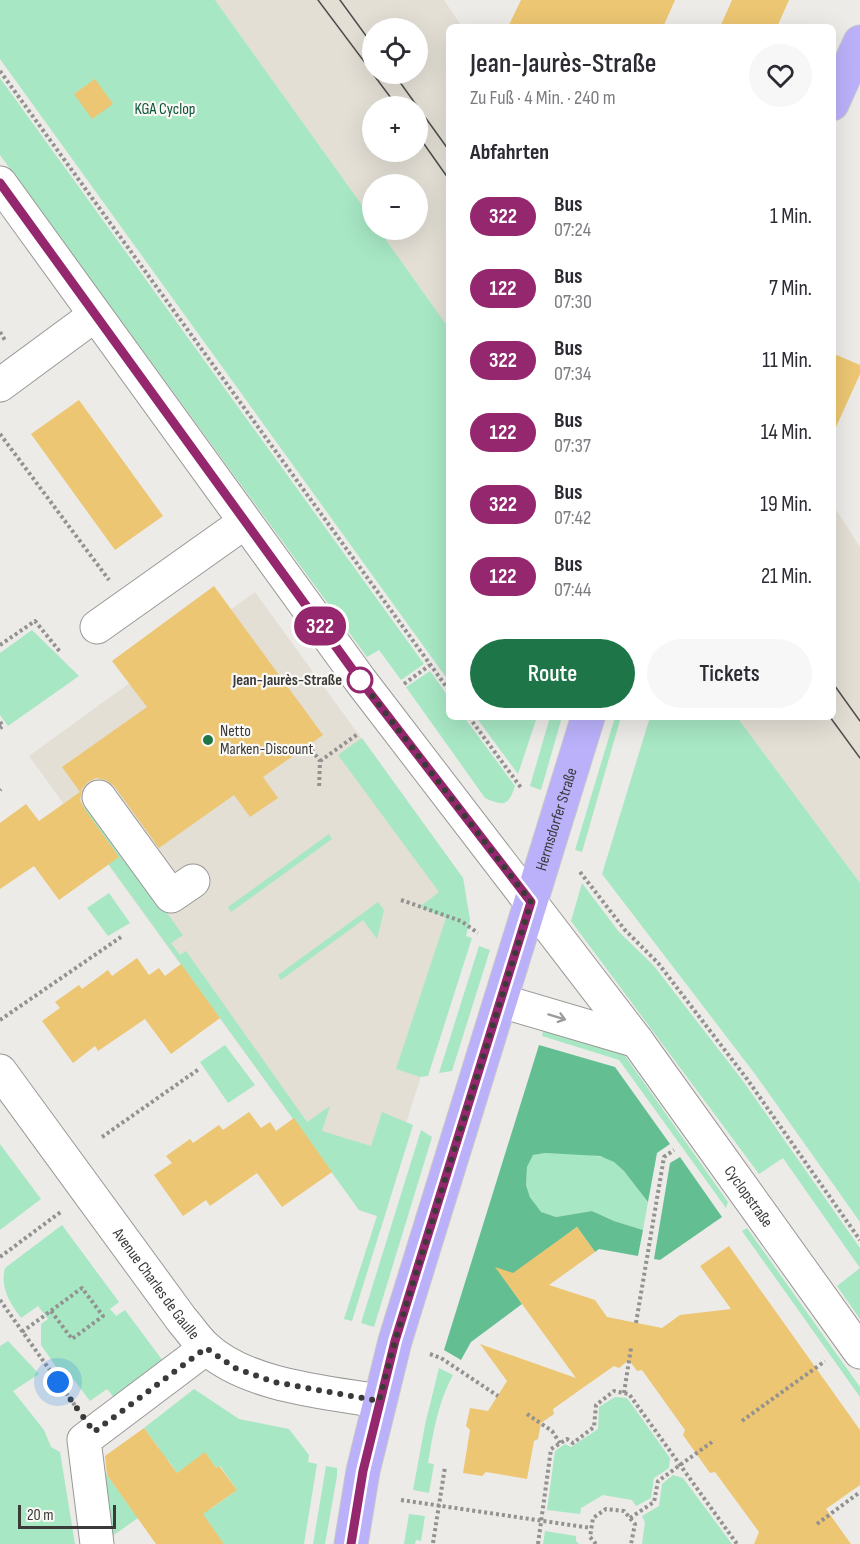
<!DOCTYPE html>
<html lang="de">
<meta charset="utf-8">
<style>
:root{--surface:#fff;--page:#f7f7f7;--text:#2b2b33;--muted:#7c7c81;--accent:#1d7548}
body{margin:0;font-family:"Sofia Sans Condensed",sans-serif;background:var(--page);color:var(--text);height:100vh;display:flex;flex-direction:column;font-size:22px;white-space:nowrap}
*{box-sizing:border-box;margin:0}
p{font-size:20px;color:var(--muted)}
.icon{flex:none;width:33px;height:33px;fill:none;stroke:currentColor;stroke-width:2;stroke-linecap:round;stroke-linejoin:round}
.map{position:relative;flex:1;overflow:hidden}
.drawer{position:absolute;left:446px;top:24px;width:390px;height:696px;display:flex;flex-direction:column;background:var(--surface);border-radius:9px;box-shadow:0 6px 24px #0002}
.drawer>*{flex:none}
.badge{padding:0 12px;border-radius:20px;font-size:21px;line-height:39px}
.buttons{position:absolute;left:362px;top:18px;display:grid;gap:12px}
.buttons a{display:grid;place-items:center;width:66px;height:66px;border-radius:50%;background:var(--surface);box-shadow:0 6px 24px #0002;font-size:30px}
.scale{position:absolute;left:18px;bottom:15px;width:98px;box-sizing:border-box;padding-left:6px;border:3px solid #3b3a39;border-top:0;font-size:16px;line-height:21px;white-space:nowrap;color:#3b3a39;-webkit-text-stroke:4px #f9f8f5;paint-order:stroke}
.you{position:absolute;width:30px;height:30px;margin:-15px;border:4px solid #fff;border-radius:50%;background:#1a73e8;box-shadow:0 0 0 9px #1a73e833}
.map>.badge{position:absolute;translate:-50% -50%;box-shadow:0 0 0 3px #fff}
h2{padding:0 24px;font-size:22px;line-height:54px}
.round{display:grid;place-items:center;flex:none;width:63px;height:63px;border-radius:32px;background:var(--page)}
.headline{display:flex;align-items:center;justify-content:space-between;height:102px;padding:0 24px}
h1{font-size:28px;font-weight:600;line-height:45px}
.action{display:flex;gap:12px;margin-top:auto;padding:12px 24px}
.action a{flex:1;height:69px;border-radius:36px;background:var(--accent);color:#fff;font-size:24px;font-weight:600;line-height:69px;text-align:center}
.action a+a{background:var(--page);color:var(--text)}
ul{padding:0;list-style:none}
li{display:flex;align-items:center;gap:18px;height:72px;padding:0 24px}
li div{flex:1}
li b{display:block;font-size:22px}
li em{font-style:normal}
li .badge{min-width:66px;font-weight:700;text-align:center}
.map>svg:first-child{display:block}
</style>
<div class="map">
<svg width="860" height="1544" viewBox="0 0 860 1544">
<rect width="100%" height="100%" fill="#ecebe8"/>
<path fill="#e3dfd5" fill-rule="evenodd" d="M 215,0 L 444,0 L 462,27 L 448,27 L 448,327 L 379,230 L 417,230 L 417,184 L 372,184 L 372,219 ZM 372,28 L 417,28 L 417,74 L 372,74 ZM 372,106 L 417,106 L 417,152 L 372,152 Z
M 833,505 L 860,547 L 860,883 L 737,717 L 832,717 Z
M 255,592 L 463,878 L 470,920 L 377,1216 L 359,1210 L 29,756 Z"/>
<path fill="#a7e7c4" d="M 0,0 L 215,0 L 372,219 L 372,230 L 379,230 L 448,327 L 448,680 L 0,59 Z
M 0,78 L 424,664 L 401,680 L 379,650 L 367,657 L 0,155 Z
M 32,630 L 79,676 L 8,726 L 0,715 L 0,653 Z
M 430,671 L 448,696 L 448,717 L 464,717 L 515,786 C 509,805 504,807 485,798 L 406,687 Z
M 476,717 L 537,717 L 518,774 Z
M 550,717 L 562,717 L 541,790 L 530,786 Z
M 615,717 L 621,717 L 582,852 L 575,850 Z
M 650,717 L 737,717 L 860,883 L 860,1222 L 755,1074 L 602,874 Z
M 362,738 L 463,878 L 470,920 L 466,936 L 472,938 L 428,1076 L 420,1077 L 396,1069 L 446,918 L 422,908 L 421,906 L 439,892 L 338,755 Z
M 88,804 L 183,935 L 171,943 L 180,955 L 186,951 L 307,1122 L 330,1106 L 322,1131 L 371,1146 L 382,1112 L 413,1125 L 352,1321 L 344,1319 L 377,1216 L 359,1210 L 70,811 Z
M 329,834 L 332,839 L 231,912 L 228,907 Z
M 582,883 L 619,932 L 654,966 L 743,1081 L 860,1248 L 860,1268 L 783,1158 L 759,1174 L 571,921 Z
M 109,893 L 130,923 L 108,936 L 87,908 Z
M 378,902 L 384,910 L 377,939 L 363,920 L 281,980 L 278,975 Z
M 479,946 L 490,950 L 452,1071 L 439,1073 Z
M 544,1028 L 623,1053 L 728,1202 L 726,1208 L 619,1060 L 542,1036 Z
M 225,1045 L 255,1085 L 228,1103 L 200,1062 Z
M 421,1130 L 432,1137 L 374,1327 L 361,1323 Z
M 0,1144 L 41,1199 L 0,1230 Z
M 545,1153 C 565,1154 598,1152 614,1162 C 628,1172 638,1189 648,1202 L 643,1230 L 614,1221 L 592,1211 L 556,1217 L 540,1212 L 530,1196 L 526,1185 L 527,1167 L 533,1155 Z
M 62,1225 L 119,1302 L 110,1309 L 116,1316 L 125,1310 L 163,1361 L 117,1401 L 107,1389 L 90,1401 L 74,1380 L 71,1382 L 66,1381 L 41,1345 L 41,1324 L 48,1319 L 38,1306 L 21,1318 C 9,1302 0,1287 5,1268 Z
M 747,1228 L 860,1387 L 860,1397 L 742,1231 Z
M 860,1268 L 860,1319 L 837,1286 Z
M 8,1341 L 39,1374 L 13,1391 L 44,1430 L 51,1447 L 60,1452 L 75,1544 L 0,1544 L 0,1346 Z
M 439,1368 L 453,1375 C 438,1402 433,1433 428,1463 L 434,1464 L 429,1493 L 413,1490 L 425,1425 Z
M 194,1389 L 239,1419 L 289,1429 L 309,1455 L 308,1462 L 317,1464 L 304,1544 L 224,1544 L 209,1523 L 195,1515 L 212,1508 L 237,1490 L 220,1466 L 216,1468 L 205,1453 L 177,1473 L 168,1460 L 162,1464 L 159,1448 L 144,1428 Z
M 615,1397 L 627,1398 L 670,1458 L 669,1468 L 654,1478 L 651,1498 L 636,1506 L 632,1500 L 603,1495 L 581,1508 L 580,1514 L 547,1510 L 555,1451 L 565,1444 L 571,1447 L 598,1429 L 599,1407 Z
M 96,1460 L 138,1518 L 111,1537 Z
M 326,1466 L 337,1468 L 337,1476 L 325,1544 L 313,1544 Z
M 673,1475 L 683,1478 L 732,1544 L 642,1544 L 645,1522 L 642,1516 L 659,1506 L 662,1484 Z
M 409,1514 L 425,1516 L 421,1541 L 416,1540 L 415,1544 L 404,1544 Z
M 545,1531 L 576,1536 L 576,1541 L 579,1544 L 543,1544 Z"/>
<path fill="#63bf91" d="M 539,1045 L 615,1067 L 670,1144 L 657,1153 L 648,1202 L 624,1171 L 614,1162 L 600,1156 L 545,1153 L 533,1155 L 527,1167 L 526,1185 L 530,1197 L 541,1212 L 556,1217 L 592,1211 L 614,1221 L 643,1230 L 638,1256 L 599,1249 L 595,1252 L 577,1227 L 505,1280 L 522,1304 L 471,1342 L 461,1360 L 444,1350 Z
M 680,1157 L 722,1217 L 660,1260 L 654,1259 L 670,1163 Z"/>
<path fill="#ecc672" d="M 521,0 L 675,0 L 663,27 L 508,27 Z
M 732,0 L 789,0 L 777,27 L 720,27 Z
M 95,79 L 113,104 L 92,119 L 74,94 Z
M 832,353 L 860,365 L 860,374 L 832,436 Z
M 79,400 L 163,516 L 115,550 L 31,434 Z
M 214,586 L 323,735 L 263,777 L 278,798 L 250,817 L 234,795 L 159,848 L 114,786 L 106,780 L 96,778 L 88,782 L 82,789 L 80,800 L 84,808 L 119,857 L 59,900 L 34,866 L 0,889 L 0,823 L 26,804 L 39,821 L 80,792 L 62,767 L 147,707 L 112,661 Z
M 137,958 L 149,975 L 159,968 L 165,976 L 181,964 L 220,1018 L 171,1054 L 145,1019 L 98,1051 L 95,1046 L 73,1063 L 42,1021 L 60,1008 L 55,1002 L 79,985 L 82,989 L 108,970 L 112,976 Z
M 249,1112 L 261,1128 L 270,1122 L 276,1131 L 294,1118 L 332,1172 L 282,1207 L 257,1173 L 210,1206 L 206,1200 L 183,1216 L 154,1175 L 172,1163 L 166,1156 L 190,1139 L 193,1143 L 219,1125 L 223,1130 Z
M 577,1227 L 595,1252 L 549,1285 L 595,1300 L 607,1317 L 662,1328 L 680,1315 L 731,1309 L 700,1266 L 729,1246 L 860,1430 L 860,1485 L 826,1509 L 851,1544 L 754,1544 L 759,1532 L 715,1472 L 710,1473 L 683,1435 L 685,1430 L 642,1370 L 637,1371 L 629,1360 L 619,1368 L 614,1366 L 584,1387 L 553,1409 L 554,1414 L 541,1423 L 538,1439 L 534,1441 L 527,1479 L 486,1472 L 482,1476 L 463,1473 L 470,1430 L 466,1426 L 470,1408 L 488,1411 L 507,1381 L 480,1344 L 576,1378 L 495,1267 L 513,1273 Z
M 144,1428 L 177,1473 L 205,1452 L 216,1468 L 219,1466 L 237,1490 L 203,1514 L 224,1544 L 156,1544 L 107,1475 L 105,1456 Z"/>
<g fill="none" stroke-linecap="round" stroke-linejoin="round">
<g stroke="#999896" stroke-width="35">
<g id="minor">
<path id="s1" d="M 0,183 L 360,680 L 637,1041 L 860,1352"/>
<path d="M 0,385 L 95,315"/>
<path d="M 97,627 L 245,522"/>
<path d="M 99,797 L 171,896 L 193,881"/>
<path d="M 501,1001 L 637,1041"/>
<path id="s2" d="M 0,1071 L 182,1320 C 190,1329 197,1340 206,1348 C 248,1386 325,1392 379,1401"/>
<path d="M 97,1544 L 84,1440 L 206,1348"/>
</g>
</g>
<g stroke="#c8c8c8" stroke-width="35">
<g id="major">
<path d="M 832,104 L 860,42"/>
<path id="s3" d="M 351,1544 L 363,1471 L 395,1341 L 588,717"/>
</g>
</g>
<path stroke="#939290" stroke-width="4" stroke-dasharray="3 3" stroke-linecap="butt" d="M 0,71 L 448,689
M 0,332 L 6,342
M 0,434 L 109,580
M 0,645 L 35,621 L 61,653
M 404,684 L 430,665
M 469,717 L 522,789
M 0,722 L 3,726 L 0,728
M 308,745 L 320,761 L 319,789
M 320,761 L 359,733
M 0,790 L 1,789
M 580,872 L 625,930 L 658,963 L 747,1079 L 860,1240
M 401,900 L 461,921 L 478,933
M 0,1020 L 121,937
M 102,1137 L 199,1069
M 0,1257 L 62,1211
M 0,1300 L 76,1407
M 636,1323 L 664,1157 L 674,1150
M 22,1332 L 82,1288 L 103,1316 L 72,1339 L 51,1311
M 430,1354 L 441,1358 L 498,1396
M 624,1393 L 631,1348
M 527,1414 L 552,1431 L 560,1443
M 742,1421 L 825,1361
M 401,1500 L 591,1528
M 630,1518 L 654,1502 L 658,1481 L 712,1442
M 817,1524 L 860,1492
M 433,1543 L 445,1467
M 538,1544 L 551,1449 L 567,1439 L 573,1443 L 594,1427 L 596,1405 L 614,1391 L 629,1394 L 737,1544
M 596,1544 L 590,1537 L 593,1518 L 606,1509 L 624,1511 L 635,1524 L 631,1544"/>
<use href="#minor" stroke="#fff" stroke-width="33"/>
<use href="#major" stroke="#bbb1fb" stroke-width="33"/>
<path stroke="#4f4e4d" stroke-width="1.5" d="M 318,0 L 372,72
M 340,0 L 372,44
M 373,74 L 397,106
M 394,74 L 448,149
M 417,134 L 448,178
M 832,682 L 860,721
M 830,717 L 860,758"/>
</g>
<defs><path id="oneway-shaft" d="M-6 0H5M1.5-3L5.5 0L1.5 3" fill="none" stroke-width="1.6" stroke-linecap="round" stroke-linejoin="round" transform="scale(1.5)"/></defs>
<use stroke="#9d9c9c" href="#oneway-shaft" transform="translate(557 1017) rotate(17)"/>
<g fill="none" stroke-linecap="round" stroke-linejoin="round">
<g stroke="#fff" stroke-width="14">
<path id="line" d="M 0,183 L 360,680 L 531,902 L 395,1341 L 363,1471 L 351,1544"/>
</g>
<use href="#line" stroke="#95276e" stroke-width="9"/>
<path stroke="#3b3a39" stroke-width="6" stroke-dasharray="0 10.8" d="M 58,1382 L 94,1432 L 206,1348 L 235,1368 L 274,1382 L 379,1401 L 395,1341 L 531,902 L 360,680"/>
</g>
<circle fill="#fff" stroke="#95276e" stroke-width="3" cx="360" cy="680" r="12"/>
<circle fill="#1d7548" stroke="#f9f8f5" stroke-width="2" cx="208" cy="740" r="6"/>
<g text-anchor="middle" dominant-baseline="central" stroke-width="4.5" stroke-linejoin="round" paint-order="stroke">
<g font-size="16" fill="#0a5537" stroke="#f9f8f5">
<text x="165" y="109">KGA Cyclop</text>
</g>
<g font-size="16" font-weight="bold" fill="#3b3a39" stroke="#f9f8f5" text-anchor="end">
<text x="342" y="680">Jean-Jaurès-Straße</text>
</g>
<g font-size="16" fill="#3b3a39" stroke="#f9f8f5" text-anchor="start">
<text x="220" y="731">Netto<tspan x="220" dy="18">Marken-Discount</tspan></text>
</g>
<g font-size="16" fill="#3b3a39" stroke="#f9f8f5">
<text stroke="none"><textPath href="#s3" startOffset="754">Hermsdorfer Straße</textPath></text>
<text stroke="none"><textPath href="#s1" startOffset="1260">Cyclopstraße</textPath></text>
<text stroke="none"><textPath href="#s2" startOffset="264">Avenue Charles de Gaulle</textPath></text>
</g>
</g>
</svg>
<div class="buttons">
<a><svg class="icon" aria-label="locate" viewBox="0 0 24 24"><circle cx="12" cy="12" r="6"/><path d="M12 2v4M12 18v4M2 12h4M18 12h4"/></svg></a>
<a>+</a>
<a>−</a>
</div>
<div class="scale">20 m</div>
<div class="you" style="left:58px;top:1382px"></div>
<b class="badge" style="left:320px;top:626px;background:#95276e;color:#fff">322</b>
<section class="drawer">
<div class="headline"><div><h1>Jean-Jaurès-Straße</h1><p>Zu Fuß · 4 Min. · 240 m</p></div><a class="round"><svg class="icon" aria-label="heart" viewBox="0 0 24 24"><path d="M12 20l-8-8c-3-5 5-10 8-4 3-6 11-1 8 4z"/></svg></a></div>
<h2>Abfahrten</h2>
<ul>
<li><span class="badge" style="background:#95276e;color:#fff">322</span><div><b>Bus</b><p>07:24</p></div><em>1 Min.</em></li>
<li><span class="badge" style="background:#95276e;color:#fff">122</span><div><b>Bus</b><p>07:30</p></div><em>7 Min.</em></li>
<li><span class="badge" style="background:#95276e;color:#fff">322</span><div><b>Bus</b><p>07:34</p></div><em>11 Min.</em></li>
<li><span class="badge" style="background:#95276e;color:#fff">122</span><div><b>Bus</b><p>07:37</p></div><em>14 Min.</em></li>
<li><span class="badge" style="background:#95276e;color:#fff">322</span><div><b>Bus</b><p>07:42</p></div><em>19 Min.</em></li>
<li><span class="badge" style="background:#95276e;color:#fff">122</span><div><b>Bus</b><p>07:44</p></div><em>21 Min.</em></li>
</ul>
<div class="action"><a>Route</a><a>Tickets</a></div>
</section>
</div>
